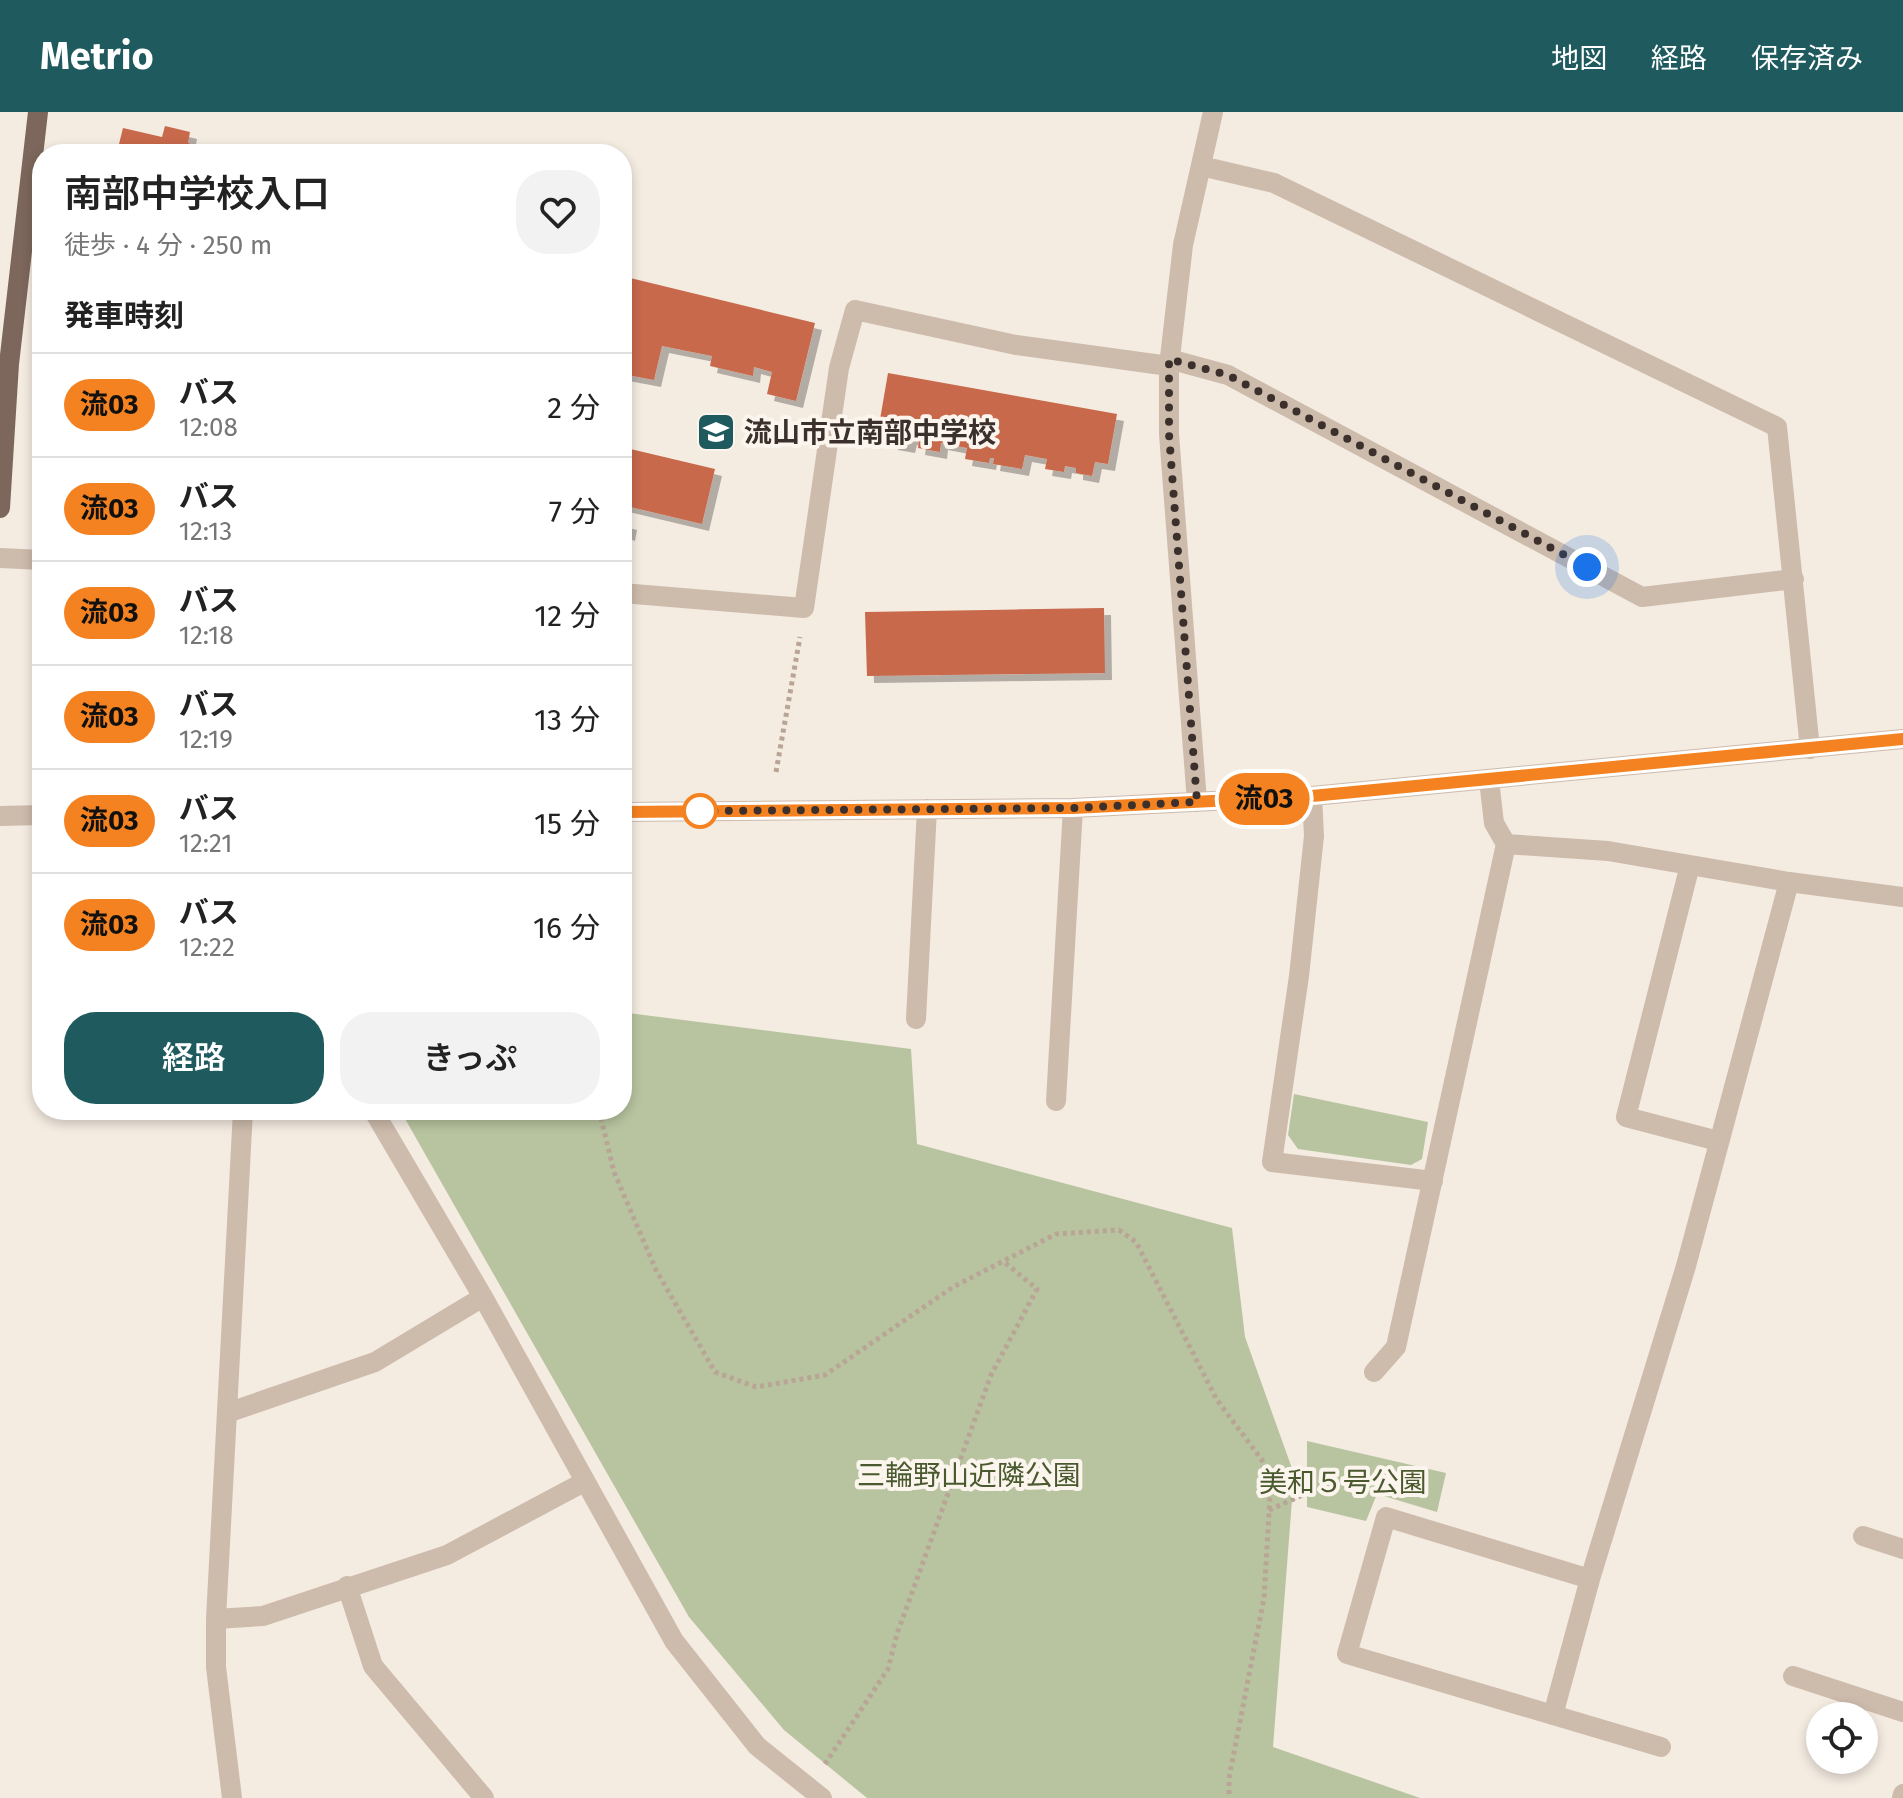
<!DOCTYPE html>
<html lang="ja">
<meta charset="utf-8">
<style>
:root{--surface:#fff;--page:#f2f2f2;--text:#222;--muted:#767676;--line:#e0e0e0;--accent:#1f5a5e}
body{margin:0;font-family:"Fira Sans","Noto Sans JP",sans-serif;background:var(--page);color:var(--text);height:100vh;display:flex;flex-direction:column;font-size:30px;white-space:nowrap}
*{box-sizing:border-box;margin:0}
p{font-size:26px;color:var(--muted)}
.icon{flex:none;width:44px;height:44px;fill:none;stroke:currentColor;stroke-width:2;stroke-linecap:round;stroke-linejoin:round}
.map{position:relative;flex:1;overflow:hidden}
.panel{position:absolute;left:32px;top:32px;width:600px;height:976px;display:flex;flex-direction:column;background:var(--surface);border-radius:32px;box-shadow:0 4px 12px #0003}
.panel>*{flex:none}
.badge{padding:0 16px;border-radius:26px;font-size:28px;line-height:52px}
.buttons{position:absolute;left:1806px;top:1590px;display:grid;gap:16px}
.buttons a{display:grid;place-items:center;width:72px;height:72px;border-radius:50%;background:var(--surface);box-shadow:0 4px 12px #0003;font-size:40px}
.you{position:absolute;width:40px;height:40px;margin:-20px;border:6px solid #fff;border-radius:50%;background:#1a73e8;box-shadow:0 0 0 12px #1a73e833}
.map>.badge{position:absolute;translate:-50% -50%;box-shadow:0 0 0 4px #fff}
h2{padding:0 32px;font-size:30px;line-height:72px}
.round{display:grid;place-items:center;flex:none;width:84px;height:84px;border-radius:32px;background:var(--page)}
.summary{display:flex;align-items:center;justify-content:space-between;height:136px;padding:0 32px}
h1{font-size:38px;font-weight:600;line-height:60px}
.action{display:flex;gap:16px;margin-top:auto;padding:16px 32px}
.action a{flex:1;height:92px;border-radius:32px;background:var(--accent);color:#fff;font-size:32px;font-weight:600;line-height:92px;text-align:center}
.action a+a{background:var(--page);color:var(--text)}
ul{padding:0;list-style:none}
li{display:flex;align-items:center;gap:24px;height:104px;padding:0 32px;border-top:2px solid var(--line)}
li div{flex:1}
li b{display:block;font-size:30px}
li em{font-style:normal}
li .badge{min-width:88px;font-weight:700;text-align:center}
header{display:flex;align-items:center;gap:48px;box-sizing:border-box;height:112px;padding:0 40px;background:var(--accent);color:#fff}
header strong{font-size:38px}
nav{display:flex;gap:44px;margin-inline-start:auto;font-size:28px}
.map>svg:first-child{display:block}
</style>
<header>
<strong>Metrio</strong>
<nav><a>地図</a><a>経路</a><a>保存済み</a></nav>
</header>
<div class="map">
<svg width="1903" height="1686" viewBox="0 0 1903 1686">
<defs>
<filter id="shadow"><feDropShadow dx="7" dy="7" stdDeviation="0" flood-color="#0004"/></filter>
</defs>
<rect width="100%" height="100%" fill="#f4ebe1"/>
<path fill="#b8c4a0" d="M 622,767 L 626,767 L 628,901 L 911,937 L 917,1032 L 1232,1116 L 1245,1225 L 1294,1362 L 1273,1635 L 1420,1686 L 867,1686 L 784,1618 L 689,1505 L 400,998 L 622,998 Z
M 1294,982 L 1428,1010 L 1422,1047 L 1411,1053 L 1298,1037 L 1288,1023 Z
M 1307,1329 L 1446,1361 L 1437,1400 L 1377,1382 L 1366,1409 L 1307,1395 Z"/>
<path fill="#c8694b" filter="url(#shadow)" d="M 165,14 L 190,20 L 188,31 L 226,42 L 107,42 L 108,37 L 117,40 L 123,16 L 162,25 Z
M 622,164 L 815,211 L 796,289 L 767,282 L 772,260 L 754,255 L 753,264 L 710,254 L 712,244 L 662,234 L 654,268 L 622,262 Z
M 888,261 L 1117,302 L 1108,352 L 1095,350 L 1092,364 L 1076,361 L 1076,356 L 1065,354 L 1064,360 L 1045,357 L 1047,347 L 1025,343 L 1022,357 L 993,352 L 994,346 L 990,346 L 989,351 L 965,347 L 967,336 L 941,331 L 940,340 L 918,336 L 919,329 L 910,326 L 908,334 L 891,331 L 892,321 L 878,319 Z
M 622,335 L 715,357 L 702,412 L 622,393 Z
M 622,409 L 630,411 L 628,422 L 622,420 Z
M 1104,496 L 1105,561 L 867,564 L 865,500 Z"/>
<g fill="none" stroke-linecap="round" stroke-linejoin="round">
<path stroke="#b9a596" stroke-width="5" stroke-dasharray="4 4" stroke-linecap="butt" d="M 776,660 L 800,525
M 599,998 L 614,1060 L 656,1158 L 715,1260 L 756,1275 L 825,1263 L 953,1175 L 1056,1122 L 1119,1118 L 1136,1130 L 1217,1288 L 1262,1348 L 1270,1384 L 1264,1486 L 1229,1666 L 1229,1686
M 1269,1398 L 1307,1381
M 825,1652 L 888,1557 L 897,1522 L 991,1263 L 1037,1177 L 1003,1149"/>
<path stroke="#cdbbac" stroke-width="20" d="M 1201,54 L 1274,71 L 1777,315 L 1810,637
M 1169,247 L 1228,263 L 1642,485 L 1794,467
M 0,446 L 42,448
M 622,481 L 804,496 L 839,256 L 855,198 L 1016,233 L 1169,254
M 1489,668 L 1494,711 L 1506,732 L 1608,739 L 1789,770 L 1903,785
M 1312,684 L 1314,724 L 1299,864 L 1272,1050 L 1433,1069
M 1197,690 L 1169,322 L 1169,254 L 1183,133 L 1213,0
M 622,700 L 1073,696 L 1312,684 L 1903,627
M 0,704 L 42,703
M 1690,753 L 1626,1005 L 1718,1029
M 916,907 L 927,697
M 1056,989 L 1073,696
M 373,998 L 483,1185 L 674,1529 L 757,1634 L 822,1686
M 1374,1260 L 1396,1235 L 1506,732
M 227,1301 L 375,1250 L 483,1185
M 1863,1424 L 1903,1437
M 1590,1467 L 1386,1405 L 1347,1542 L 1661,1635
M 347,1474 L 373,1554 L 484,1686
M 216,1507 L 263,1504 L 447,1443 L 584,1370
M 1793,1564 L 1903,1600
M 1553,1603 L 1590,1467 L 1686,1154 L 1789,770
M 232,1686 L 216,1555 L 216,1507 L 243,998
M 1902,1686 L 1903,1682"/>
<path stroke="#7d675c" stroke-width="20" d="M 0,396 L 9,252 L 38,0"/>
</g>
<g fill="none" stroke-linecap="round" stroke-linejoin="round">
<g stroke="#fff" stroke-width="18">
<path id="line" d="M 622,700 L 1073,696 L 1312,684 L 1903,627"/>
</g>
<use href="#line" stroke="#f58220" stroke-width="12"/>
<path stroke="#3b302b" stroke-width="8" stroke-dasharray="0 14.4" d="M 700,699 L 1073,696 L 1197,690 L 1169,322 L 1169,247 L 1228,263 L 1587,455"/>
</g>
<defs>
<g id="school-square" transform="scale(2)"><rect x="-9" y="-9" width="18" height="18" rx="4" fill="#1f5a5e" stroke="#fbf5ee"/><path d="M0-5L7-2L0 1L-7-2ZM-4 1L0 2.5L4 1V4Q0 6-4 4Z" fill="#fff"/></g>
</defs>
<g fill-rule="evenodd">
<use href="#school-square" x="716" y="320"/>
</g>
<circle fill="#fff" stroke="#f58220" stroke-width="4" cx="700" cy="699" r="16"/>
<g text-anchor="middle" dominant-baseline="central" stroke-width="8" stroke-linejoin="round" paint-order="stroke">
<g font-size="28" font-weight="bold" fill="#3b302b" stroke="#fbf5ee" text-anchor="start">
<text x="744" y="320">流山市立南部中学校</text>
</g>
<g font-size="28" fill="#4a5a2e" stroke="#fbf5ee">
<text x="969" y="1363">三輪野山近隣公園</text>
<text x="1343" y="1370">美和５号公園</text>
</g>
</g>
</svg>
<div class="buttons">
<a><svg class="icon" aria-label="locate" viewBox="0 0 24 24"><circle cx="12" cy="12" r="6"/><path d="M12 2v4M12 18v4M2 12h4M18 12h4"/></svg></a>
</div>
<div class="you" style="left:1587px;top:455px"></div>
<b class="badge" style="left:1264px;top:687px;background:#f58220;color:#111">流03</b>
<section class="panel">
<div class="summary"><div><h1>南部中学校入口</h1><p>徒歩 · 4 分 · 250 m</p></div><a class="round"><svg class="icon" aria-label="heart" viewBox="0 0 24 24"><path d="M12 20l-8-8c-3-5 5-10 8-4 3-6 11-1 8 4z"/></svg></a></div>
<h2>発車時刻</h2>
<ul>
<li><span class="badge" style="background:#f58220;color:#111">流03</span><div><b>バス</b><p>12:08</p></div><em>2 分</em></li>
<li><span class="badge" style="background:#f58220;color:#111">流03</span><div><b>バス</b><p>12:13</p></div><em>7 分</em></li>
<li><span class="badge" style="background:#f58220;color:#111">流03</span><div><b>バス</b><p>12:18</p></div><em>12 分</em></li>
<li><span class="badge" style="background:#f58220;color:#111">流03</span><div><b>バス</b><p>12:19</p></div><em>13 分</em></li>
<li><span class="badge" style="background:#f58220;color:#111">流03</span><div><b>バス</b><p>12:21</p></div><em>15 分</em></li>
<li><span class="badge" style="background:#f58220;color:#111">流03</span><div><b>バス</b><p>12:22</p></div><em>16 分</em></li>
</ul>
<div class="action"><a>経路</a><a>きっぷ</a></div>
</section>
</div>
